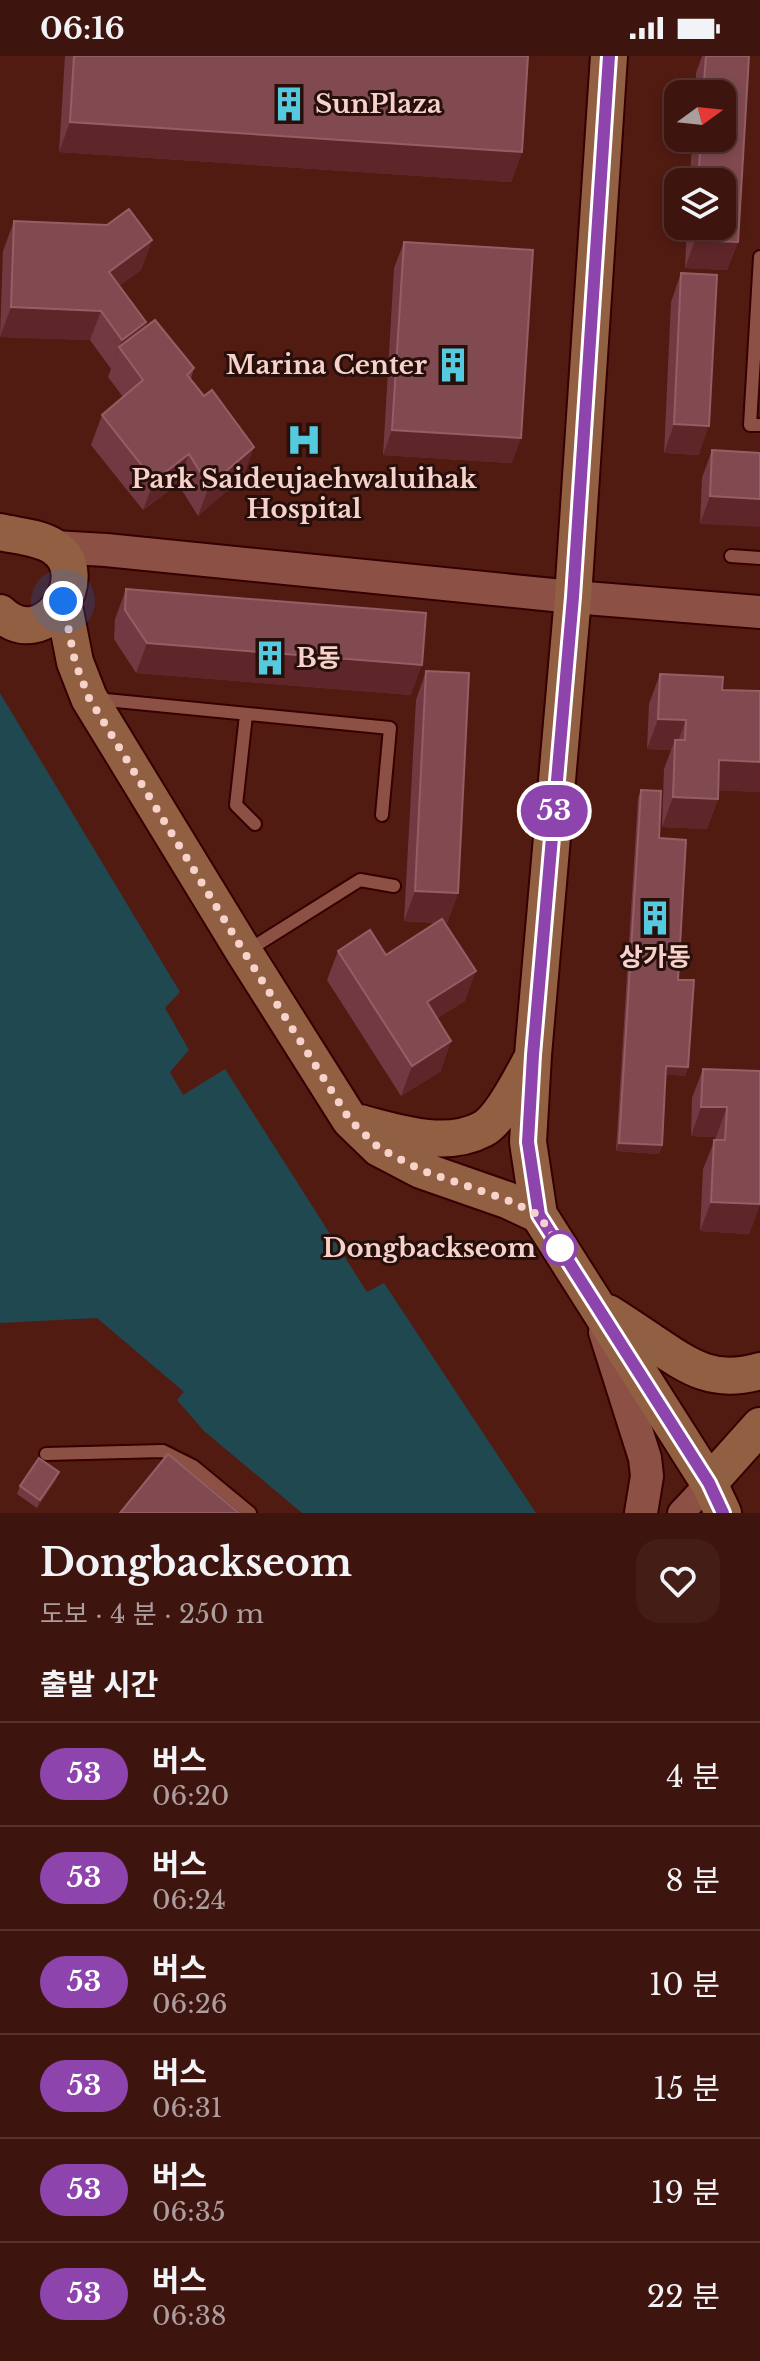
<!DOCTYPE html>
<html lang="ko">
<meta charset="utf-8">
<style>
:root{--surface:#3d140e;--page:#441d17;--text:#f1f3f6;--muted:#ad9e9e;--line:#56332e}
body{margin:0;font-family:"Libre Baskerville","Noto Sans KR",serif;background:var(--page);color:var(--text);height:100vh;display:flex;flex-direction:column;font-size:30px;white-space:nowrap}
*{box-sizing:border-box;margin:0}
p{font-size:26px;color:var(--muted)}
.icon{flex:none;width:44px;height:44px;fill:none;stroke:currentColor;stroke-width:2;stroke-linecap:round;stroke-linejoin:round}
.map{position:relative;height:1457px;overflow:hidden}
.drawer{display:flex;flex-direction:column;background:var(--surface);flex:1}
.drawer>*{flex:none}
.badge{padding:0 16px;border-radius:26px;font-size:28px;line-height:52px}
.needle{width:52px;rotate:75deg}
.fabs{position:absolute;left:664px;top:24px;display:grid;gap:16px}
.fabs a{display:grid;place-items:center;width:72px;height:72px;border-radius:16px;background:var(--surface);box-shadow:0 4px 12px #0003,0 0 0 2px var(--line);font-size:40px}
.you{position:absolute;width:40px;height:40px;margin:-20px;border:6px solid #fff;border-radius:50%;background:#1a73e8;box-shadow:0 0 0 12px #1a73e833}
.map>.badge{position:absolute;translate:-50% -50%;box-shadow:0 0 0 4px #fff}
h2{padding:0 40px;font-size:30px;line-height:72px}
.round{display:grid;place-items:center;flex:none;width:84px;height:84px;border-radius:24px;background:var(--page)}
.summary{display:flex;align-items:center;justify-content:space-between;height:136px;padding:0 40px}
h1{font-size:38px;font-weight:800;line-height:60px}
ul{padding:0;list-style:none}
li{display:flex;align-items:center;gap:24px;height:104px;padding:0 40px;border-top:2px solid var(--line)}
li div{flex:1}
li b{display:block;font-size:30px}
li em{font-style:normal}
li .badge{min-width:88px;font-weight:700;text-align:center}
.status{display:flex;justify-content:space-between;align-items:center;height:56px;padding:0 40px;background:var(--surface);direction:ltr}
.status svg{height:22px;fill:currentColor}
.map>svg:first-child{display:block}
</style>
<div class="status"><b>06:16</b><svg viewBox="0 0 49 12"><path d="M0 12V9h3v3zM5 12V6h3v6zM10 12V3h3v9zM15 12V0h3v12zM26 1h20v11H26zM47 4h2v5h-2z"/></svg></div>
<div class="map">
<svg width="760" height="1457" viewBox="0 0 760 1457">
<rect width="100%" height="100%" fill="#511b12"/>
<path fill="#1f4850" d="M 0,637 L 180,936 L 165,952 L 189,994 L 170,1016 L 183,1039 L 225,1013 L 367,1236 L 384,1227 L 536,1457 L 302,1457 L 204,1375 L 177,1344 L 184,1336 L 97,1262 L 0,1267 Z"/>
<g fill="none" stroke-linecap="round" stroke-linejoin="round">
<g stroke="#340100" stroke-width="16">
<path id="service" d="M 760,201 L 750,369 L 760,369
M 731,500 L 760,502
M 96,643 L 390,672 L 382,759
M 246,659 L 236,749 L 255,768
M 247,895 L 360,824 L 394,830
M 46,1398 L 163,1395 L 193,1410 L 250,1457"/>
</g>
<g stroke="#340100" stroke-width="30">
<path id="minor" d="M 681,1457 L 709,1427"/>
</g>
<g stroke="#340100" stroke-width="36">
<path id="tertiary" d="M 54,491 L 106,494 L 573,541 L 760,556
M 605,1276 L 645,1402 L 647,1420 L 641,1457"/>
</g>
<g stroke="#340100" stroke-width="40">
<path id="secondary" d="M 609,0 L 573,541 L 533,999 L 528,1086 L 539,1159 L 709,1427 L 723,1457
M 0,476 C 17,480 39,481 54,491 C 96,518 45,600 0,557
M 63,545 L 75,606 L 89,642 L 244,896 L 350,1064 L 379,1092 L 421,1114 L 507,1144 L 539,1159
M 360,1067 C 398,1077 446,1093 483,1073 C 500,1064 521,1023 530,1006
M 608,1257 C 624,1267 640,1278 655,1288 C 692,1313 715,1328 760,1315
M 709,1427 L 760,1370"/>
</g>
<use href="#service" stroke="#8d5045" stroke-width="12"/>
<use href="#minor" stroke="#8d5045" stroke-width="26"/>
<use href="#tertiary" stroke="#8d5045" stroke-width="32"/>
<use href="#secondary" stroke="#915f42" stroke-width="36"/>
</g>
<path fill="#733942" d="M 65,0 L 528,0 L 522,96 L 511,126 L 59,96 Z
M 702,0 L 749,0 L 738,186 L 727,214 L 685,212 L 687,170 L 722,170 L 722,126 L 690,126 L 692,82 L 722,82 L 722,38 L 695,38 L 696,17 Z
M 14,165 L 152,184 L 141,214 L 119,230 L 146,266 L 143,273 L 194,312 L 191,323 L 204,340 L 254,391 L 243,421 L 198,460 L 178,428 L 143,454 L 91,389 L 102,359 L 123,341 L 108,321 L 111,313 L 90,284 L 0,281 L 3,195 Z
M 404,186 L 512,407 L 383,399 L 394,212 Z
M 681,217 L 699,399 L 664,397 L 671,246 Z
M 712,394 L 760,397 L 700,468 L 702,422 Z
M 126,533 L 411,639 L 136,617 L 114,583 L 115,563 Z
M 426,615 L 458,837 L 447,867 L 445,867 L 465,945 L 437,962 L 441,1015 L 401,1040 L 327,924 L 338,895 L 386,899 L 436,867 L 404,865 L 416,644 Z
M 660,618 L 722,634 L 760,736 L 718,734 L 718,743 L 707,773 L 662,771 L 664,713 L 671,694 L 647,693 L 649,648 Z
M 641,734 L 659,782 L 678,924 L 688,1011 L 685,1020 L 666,1018 L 662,1089 L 659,1098 L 616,1095 L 638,742 Z
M 703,1013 L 760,1015 L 760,1148 L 749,1178 L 700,1175 L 703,1113 L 716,1081 L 691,1080 L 692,1042 Z
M 56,1424 L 37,1452 L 17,1438 L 20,1430 Z"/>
<path fill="#5f2629" d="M 70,66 L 522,96 L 511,126 L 59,96 Z
M 152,184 L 141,214 L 98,245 L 109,216 Z
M 695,184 L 738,186 L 727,214 L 685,212 Z
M 11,251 L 101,255 L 90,284 L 0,281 Z
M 146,266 L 135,296 L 119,291 L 111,313 L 122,284 Z
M 674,368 L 709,370 L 699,399 L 664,397 Z
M 392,374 L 521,382 L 512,407 L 383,399 Z
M 254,391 L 243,421 L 198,460 L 209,430 Z
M 189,398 L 178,428 L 143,454 L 154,425 Z
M 710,440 L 760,443 L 760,471 L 700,468 Z
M 147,587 L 422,609 L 411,639 L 136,617 Z
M 658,663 L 686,664 L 675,694 L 675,684 L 671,694 L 647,693 Z
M 719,704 L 760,706 L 760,736 L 708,734 Z
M 673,741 L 718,743 L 707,773 L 662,771 Z
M 415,835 L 458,837 L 447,867 L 404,865 Z
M 476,915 L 465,945 L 416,976 L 427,946 Z
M 451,985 L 441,1015 L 401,1040 L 412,1010 Z
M 666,1010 L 688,1011 L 685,1020 L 663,1018 Z
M 701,1051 L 727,1051 L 716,1081 L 691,1080 Z
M 619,1087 L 662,1089 L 659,1098 L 616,1095 Z
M 711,1146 L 760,1148 L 749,1178 L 700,1175 Z
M 59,1416 L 56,1424 L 37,1452 L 40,1444 Z"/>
<path fill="#814a51" stroke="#935f64" stroke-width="2" d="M 74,0 L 528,0 L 522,96 L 70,66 Z
M 706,0 L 749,0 L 738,186 L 695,184 L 696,170 L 722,170 L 722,126 L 698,126 L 701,82 L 722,82 L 722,38 L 703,38 Z
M 129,153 L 152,184 L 109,216 L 146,266 L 122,284 L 101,255 L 11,251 L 14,165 L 107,169 Z
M 404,186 L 533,194 L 521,382 L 392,374 Z
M 681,217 L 717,219 L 709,370 L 674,368 Z
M 155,264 L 194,312 L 187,319 L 204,340 L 212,334 L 254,391 L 209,430 L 189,398 L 154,425 L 102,359 L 143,324 L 119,291 Z
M 712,394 L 760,397 L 760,443 L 710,440 Z
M 126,533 L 426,557 L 422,609 L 147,587 L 125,554 Z
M 426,615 L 469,617 L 458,837 L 415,835 Z
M 660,618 L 723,621 L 722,634 L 760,635 L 760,706 L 719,704 L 718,743 L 673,741 L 675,684 L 685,684 L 686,664 L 658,663 Z
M 641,734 L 661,735 L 659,782 L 686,784 L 678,924 L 694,924 L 688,1011 L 666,1010 L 662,1089 L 619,1087 Z
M 442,863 L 476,915 L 427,946 L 451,985 L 412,1010 L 338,895 L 370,874 L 386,899 Z
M 703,1013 L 760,1015 L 760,1148 L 711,1146 L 714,1084 L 725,1084 L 727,1051 L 701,1051 Z
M 168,1398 L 239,1457 L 120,1457 Z
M 39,1402 L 59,1416 L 40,1444 L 20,1430 Z"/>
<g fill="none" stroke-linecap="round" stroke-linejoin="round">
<g stroke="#fff" stroke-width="18">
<path id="line" d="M 609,0 L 573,541 L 533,999 L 528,1086 L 539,1159 L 709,1427 L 723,1457"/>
</g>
<use href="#line" stroke="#8e44ad" stroke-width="12"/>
<path stroke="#f6d2ca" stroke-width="8" stroke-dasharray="0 14.4" d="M 63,545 L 75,606 L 89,642 L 244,896 L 350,1064 L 379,1092 L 421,1114 L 507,1144 L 539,1159 L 560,1192"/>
</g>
<defs>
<g id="building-bare" transform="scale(2.76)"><path d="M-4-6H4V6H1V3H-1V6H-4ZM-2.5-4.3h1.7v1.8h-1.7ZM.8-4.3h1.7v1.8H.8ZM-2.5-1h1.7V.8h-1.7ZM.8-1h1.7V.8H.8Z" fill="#55cadf" stroke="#270f0b" stroke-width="2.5" paint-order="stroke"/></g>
<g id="hospital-bare" transform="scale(2.76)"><path d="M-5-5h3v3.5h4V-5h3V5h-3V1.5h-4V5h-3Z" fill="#55cadf" stroke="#270f0b" stroke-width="2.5" paint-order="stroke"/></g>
</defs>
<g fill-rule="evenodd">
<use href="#building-bare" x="289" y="48"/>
<use href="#building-bare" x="453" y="309"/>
<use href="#hospital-bare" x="304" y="384"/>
<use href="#building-bare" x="270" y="602"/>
<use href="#building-bare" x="655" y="862"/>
</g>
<circle fill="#fff" stroke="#8e44ad" stroke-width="4" cx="560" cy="1192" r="16"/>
<g text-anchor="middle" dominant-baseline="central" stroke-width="6" stroke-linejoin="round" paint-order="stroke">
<g font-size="26" font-weight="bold" fill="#f6d2ca" stroke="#270f0b" text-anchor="start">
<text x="315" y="48">SunPlaza</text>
<text x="427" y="309" text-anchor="end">Marina Center</text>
<text x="304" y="423" text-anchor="middle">Park Saideujaehwaluihak<tspan x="304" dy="30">Hospital</tspan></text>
<text x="296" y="602">B동</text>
<text x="655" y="901" text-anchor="middle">상가동</text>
</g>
<g font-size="26" font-weight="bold" fill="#f6d2ca" stroke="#270f0b" text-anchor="end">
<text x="536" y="1192">Dongbackseom</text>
</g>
</g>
</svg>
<div class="fabs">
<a><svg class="needle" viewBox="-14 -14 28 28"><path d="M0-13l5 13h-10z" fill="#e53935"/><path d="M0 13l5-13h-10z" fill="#ad9e9e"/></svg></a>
<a><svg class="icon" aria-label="layers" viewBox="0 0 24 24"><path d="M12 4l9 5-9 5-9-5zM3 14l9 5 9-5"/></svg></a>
</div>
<div class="you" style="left:63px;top:545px"></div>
<b class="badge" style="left:554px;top:755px;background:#8e44ad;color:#fff">53</b>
</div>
<section class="drawer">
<div class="summary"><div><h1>Dongbackseom</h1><p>도보 · 4 분 · 250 m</p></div><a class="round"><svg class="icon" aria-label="heart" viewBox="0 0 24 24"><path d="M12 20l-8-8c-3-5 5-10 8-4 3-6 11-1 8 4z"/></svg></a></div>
<h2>출발 시간</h2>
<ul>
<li><span class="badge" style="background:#8e44ad;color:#fff">53</span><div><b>버스</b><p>06:20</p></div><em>4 분</em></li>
<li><span class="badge" style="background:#8e44ad;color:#fff">53</span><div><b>버스</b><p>06:24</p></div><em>8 분</em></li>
<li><span class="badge" style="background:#8e44ad;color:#fff">53</span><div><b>버스</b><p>06:26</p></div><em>10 분</em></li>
<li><span class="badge" style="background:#8e44ad;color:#fff">53</span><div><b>버스</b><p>06:31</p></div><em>15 분</em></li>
<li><span class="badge" style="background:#8e44ad;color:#fff">53</span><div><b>버스</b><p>06:35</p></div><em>19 분</em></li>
<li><span class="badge" style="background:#8e44ad;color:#fff">53</span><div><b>버스</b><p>06:38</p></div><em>22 분</em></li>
</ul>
</section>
